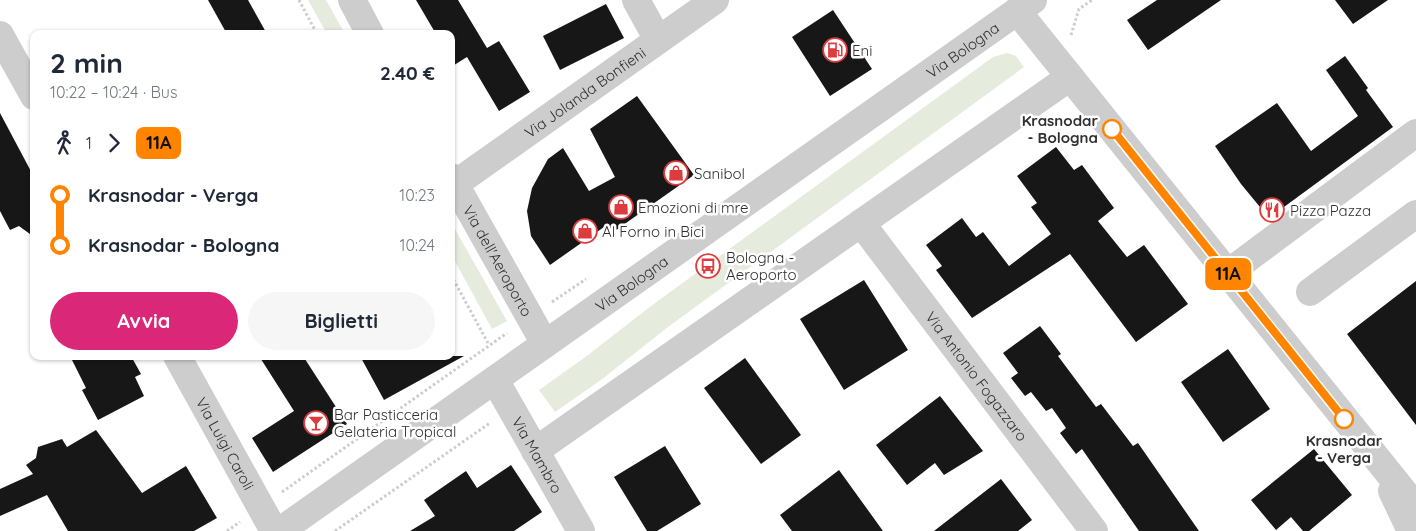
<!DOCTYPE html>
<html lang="it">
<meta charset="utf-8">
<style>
:root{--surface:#fff;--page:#f6f6f7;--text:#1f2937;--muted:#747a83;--accent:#db2777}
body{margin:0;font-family:Quicksand,sans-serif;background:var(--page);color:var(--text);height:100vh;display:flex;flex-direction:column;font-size:19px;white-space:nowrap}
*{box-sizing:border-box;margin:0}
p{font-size:16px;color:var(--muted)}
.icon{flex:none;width:28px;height:28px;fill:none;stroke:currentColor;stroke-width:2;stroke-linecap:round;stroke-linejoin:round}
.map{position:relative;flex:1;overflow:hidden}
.side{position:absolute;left:30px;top:30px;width:425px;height:330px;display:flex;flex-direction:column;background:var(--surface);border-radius:10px;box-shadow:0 1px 4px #0004}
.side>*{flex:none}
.badge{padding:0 10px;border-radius:8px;font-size:18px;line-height:32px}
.map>.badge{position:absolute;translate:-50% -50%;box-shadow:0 0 0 2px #fff}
.legs{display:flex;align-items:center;gap:8px;height:55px;padding:0 20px;font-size:16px}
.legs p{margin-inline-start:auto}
.summary{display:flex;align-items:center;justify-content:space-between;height:85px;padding:0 20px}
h1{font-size:28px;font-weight:700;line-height:38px}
.cta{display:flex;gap:10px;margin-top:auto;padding:10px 20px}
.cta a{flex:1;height:58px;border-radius:30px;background:var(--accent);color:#fff;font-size:20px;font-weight:700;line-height:58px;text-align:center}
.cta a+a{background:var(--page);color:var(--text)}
ul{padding:0 20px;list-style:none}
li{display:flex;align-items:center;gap:18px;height:50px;font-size:19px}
li i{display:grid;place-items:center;width:8px;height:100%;margin:0 6px;background:currentColor}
li i::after{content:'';width:12px;height:12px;margin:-6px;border:4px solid;border-radius:50%;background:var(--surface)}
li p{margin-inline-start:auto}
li:first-child i{background:linear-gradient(#0000 50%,currentColor 0)}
li:last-child i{background:linear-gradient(currentColor 50%,#0000 0)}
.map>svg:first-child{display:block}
</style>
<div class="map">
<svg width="1416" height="531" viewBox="0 0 1416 531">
<rect width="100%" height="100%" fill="#fff"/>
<path fill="#e5ecde" d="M 308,0 L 326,0 L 345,34 L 327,34 Z
M 1007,53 L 1016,56 L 1024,67 L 668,327 L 601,380 L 555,412 L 539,390 L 584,358 L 651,306 L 993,57 Z
M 451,222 L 507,321 L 492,329 L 451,254 Z"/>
<path fill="#171717" d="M 208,0 L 248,0 L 267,34 L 227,34 Z
M 416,0 L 458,0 L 487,48 L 499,41 L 530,92 L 499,111 L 467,57 L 451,67 L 451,34 L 436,34 Z
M 1157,0 L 1221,0 L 1148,50 L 1127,20 Z
M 1335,0 L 1388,0 L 1353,24 Z
M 606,4 L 624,38 L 560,70 L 543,36 Z
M 833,10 L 872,69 L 830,96 L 792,37 Z
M 1345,56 L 1368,88 L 1366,90 L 1393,127 L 1269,218 L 1241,184 L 1215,146 L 1277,103 L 1311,151 L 1358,116 L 1326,70 Z
M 637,96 L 694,175 L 609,235 L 604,227 L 550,265 L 531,236 L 527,211 L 532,188 L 548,159 L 563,148 L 589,191 L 615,177 L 590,129 Z
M 0,113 L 34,177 L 34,237 L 19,226 L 10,230 L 0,211 Z
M 1056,147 L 1074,170 L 1082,165 L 1114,208 L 1098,221 L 1127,257 L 1144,245 L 1188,304 L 1136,342 L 1070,254 L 972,318 L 936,270 L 942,266 L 926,245 L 962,218 L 976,237 L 983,232 L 1009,266 L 1051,234 L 1031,207 L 1037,203 L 1017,176 Z
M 864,280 L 908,350 L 844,390 L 800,319 Z
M 1416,281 L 1416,425 L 1347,334 Z
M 1040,326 L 1061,354 L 1058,356 L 1096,407 L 1101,404 L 1133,446 L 1138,443 L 1199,531 L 1139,531 L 1082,449 L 1076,454 L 1060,433 L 1066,428 L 1052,408 L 1046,411 L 1031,392 L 1025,396 L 1011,378 L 1018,373 L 1003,353 Z
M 1228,349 L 1270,409 L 1223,442 L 1181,382 Z
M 70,356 L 131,356 L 141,374 L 135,377 L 144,396 L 98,420 L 82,390 L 86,388 Z
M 259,356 L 303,356 L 347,424 L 273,472 L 252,438 L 294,411 Z
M 360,356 L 464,356 L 384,400 Z
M 745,358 L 801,435 L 761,464 L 704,388 Z
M 940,396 L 983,451 L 944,475 L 935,463 L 907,485 L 876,445 Z
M 96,430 L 142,493 L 186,466 L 217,518 L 194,531 L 68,531 L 47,495 L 0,516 L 0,489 L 33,474 L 26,465 L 36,458 L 38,447 L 62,439 L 67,447 Z
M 665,446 L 701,504 L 657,531 L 647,531 L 614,477 Z
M 1314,449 L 1352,495 L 1309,531 L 1303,531 L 1291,517 L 1276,530 L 1251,500 Z
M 511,465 L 542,512 L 514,531 L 410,531 L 435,516 L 424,500 L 466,471 L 477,488 Z
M 839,470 L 883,531 L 792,531 L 780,515 Z
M 1001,479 L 1032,520 L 1018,531 L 934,531 Z"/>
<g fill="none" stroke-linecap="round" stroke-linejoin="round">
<path stroke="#cdcdcd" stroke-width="3" stroke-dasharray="2.5 2.5" stroke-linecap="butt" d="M 299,0 L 317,34
M 1071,35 L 1079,9 L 1092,0
M 451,275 L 489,345
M 552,302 L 586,279
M 282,492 L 507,333
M 227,531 L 240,522
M 335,531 L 490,423"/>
<g stroke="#cdcdcd" stroke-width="28">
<path d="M 352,0 L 370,34"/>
<path d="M 636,0 L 658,40"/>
<path d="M 1017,11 L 1416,507"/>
<path d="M 0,35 L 34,96"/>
<path id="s1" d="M 451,177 L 545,344"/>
<path id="s2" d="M 455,184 L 715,0"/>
<path id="s3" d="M 861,223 L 1094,531"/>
<path d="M 1228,273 L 1416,133"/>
<path d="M 1310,292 L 1416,214"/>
<path id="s4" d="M 177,356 L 274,531"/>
<path id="s5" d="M 495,380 L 581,531"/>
<path d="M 535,451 L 1070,77"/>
<path d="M 1392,491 L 1411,531"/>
<path id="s6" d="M 280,531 L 1033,0"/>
</g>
</g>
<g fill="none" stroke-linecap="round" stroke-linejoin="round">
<g stroke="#fff" stroke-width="11">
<path id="line-1" d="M 1112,129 L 1344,419"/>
</g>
<use href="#line-1" stroke="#ff8400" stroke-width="8"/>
</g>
<defs>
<g id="fuel-ring" transform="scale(1.25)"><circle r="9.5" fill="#fff" stroke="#dc3c3e" stroke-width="1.5"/><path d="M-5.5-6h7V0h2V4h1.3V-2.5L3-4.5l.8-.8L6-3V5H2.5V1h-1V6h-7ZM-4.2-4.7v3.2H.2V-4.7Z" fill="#dc3c3e"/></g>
<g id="shop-ring" transform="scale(1.25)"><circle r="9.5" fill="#fff" stroke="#dc3c3e" stroke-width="1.5"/><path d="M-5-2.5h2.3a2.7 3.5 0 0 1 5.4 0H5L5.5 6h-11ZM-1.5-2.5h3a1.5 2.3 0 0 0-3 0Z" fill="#dc3c3e"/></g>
<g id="restaurant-ring" transform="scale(1.25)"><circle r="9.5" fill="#fff" stroke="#dc3c3e" stroke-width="1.5"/><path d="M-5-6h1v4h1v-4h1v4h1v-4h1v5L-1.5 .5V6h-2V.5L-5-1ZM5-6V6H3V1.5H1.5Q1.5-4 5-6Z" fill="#dc3c3e"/></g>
<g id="bus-ring" transform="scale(1.25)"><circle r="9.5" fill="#fff" stroke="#dc3c3e" stroke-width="1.5"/><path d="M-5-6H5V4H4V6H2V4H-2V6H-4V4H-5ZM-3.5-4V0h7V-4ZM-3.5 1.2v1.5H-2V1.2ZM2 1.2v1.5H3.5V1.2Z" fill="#dc3c3e"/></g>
<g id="bar-ring" transform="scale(1.25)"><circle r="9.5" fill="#fff" stroke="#dc3c3e" stroke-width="1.5"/><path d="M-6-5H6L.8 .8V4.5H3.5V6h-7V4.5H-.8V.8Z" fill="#dc3c3e"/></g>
</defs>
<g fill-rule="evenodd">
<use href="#fuel-ring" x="835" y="50"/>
<use href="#shop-ring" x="676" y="173"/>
<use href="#shop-ring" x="621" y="207"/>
<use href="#restaurant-ring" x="1272" y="210"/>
<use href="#shop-ring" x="585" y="231"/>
<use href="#bus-ring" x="708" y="266"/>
<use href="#bar-ring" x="316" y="423"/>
</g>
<g fill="#fff" stroke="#ff8400" stroke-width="2.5">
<circle cx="1112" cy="129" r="9"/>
<circle cx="1344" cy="419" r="9"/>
</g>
<g text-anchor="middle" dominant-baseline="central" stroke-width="5" stroke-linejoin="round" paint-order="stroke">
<g font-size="15" fill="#303030" stroke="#fff">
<text stroke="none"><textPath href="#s6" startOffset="835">Via Bologna</textPath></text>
<text stroke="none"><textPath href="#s2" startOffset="159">Via Jolanda Bonfieni</textPath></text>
<text stroke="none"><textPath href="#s1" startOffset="96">Via dell'Aeroporto</textPath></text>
<text stroke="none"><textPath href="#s6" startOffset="430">Via Bologna</textPath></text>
<text stroke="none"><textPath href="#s3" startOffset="192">Via Antonio Fogazzaro</textPath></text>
<text stroke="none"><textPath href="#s4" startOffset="100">Via Luigi Caroli</textPath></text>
<text stroke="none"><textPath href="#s5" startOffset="86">Via Mambro</textPath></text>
</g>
<g font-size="15" fill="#303030" stroke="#fff" text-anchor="start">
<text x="852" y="50">Eni</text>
<text x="694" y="173">Sanibol</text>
<text x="638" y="207">Emozioni di mre</text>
<text x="1290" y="210">Pizza Pazza</text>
<text x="602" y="231">Al Forno in Bici</text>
<text x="726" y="257">Bologna -<tspan x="726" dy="17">Aeroporto</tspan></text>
<text x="334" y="414">Bar Pasticceria<tspan x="334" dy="17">Gelateria Tropical</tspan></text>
</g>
<g font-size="15" font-weight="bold" fill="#303030" stroke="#fff" text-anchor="end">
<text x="1098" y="120">Krasnodar<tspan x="1098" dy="17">- Bologna</tspan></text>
<text x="1344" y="440" text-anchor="middle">Krasnodar<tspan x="1344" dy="17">- Verga</tspan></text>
</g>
</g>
</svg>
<b class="badge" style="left:1228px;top:274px;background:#ff8400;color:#111">11A</b>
<section class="side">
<div class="summary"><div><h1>2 min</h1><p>10:22 – 10:24 · Bus</p></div><b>2.40 €</b></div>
<div class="legs"><svg class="icon" aria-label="walk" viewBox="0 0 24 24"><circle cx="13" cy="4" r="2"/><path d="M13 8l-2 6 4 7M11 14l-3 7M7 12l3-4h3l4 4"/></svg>1<svg class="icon" aria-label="forward" viewBox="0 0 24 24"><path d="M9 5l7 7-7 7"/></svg><b class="badge" style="background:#ff8400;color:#111">11A</b></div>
<ul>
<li><i style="color:#ff8400"></i><b>Krasnodar - Verga</b><p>10:23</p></li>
<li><i style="color:#ff8400"></i><b>Krasnodar - Bologna</b><p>10:24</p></li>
</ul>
<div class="cta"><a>Avvia</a><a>Biglietti</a></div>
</section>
</div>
